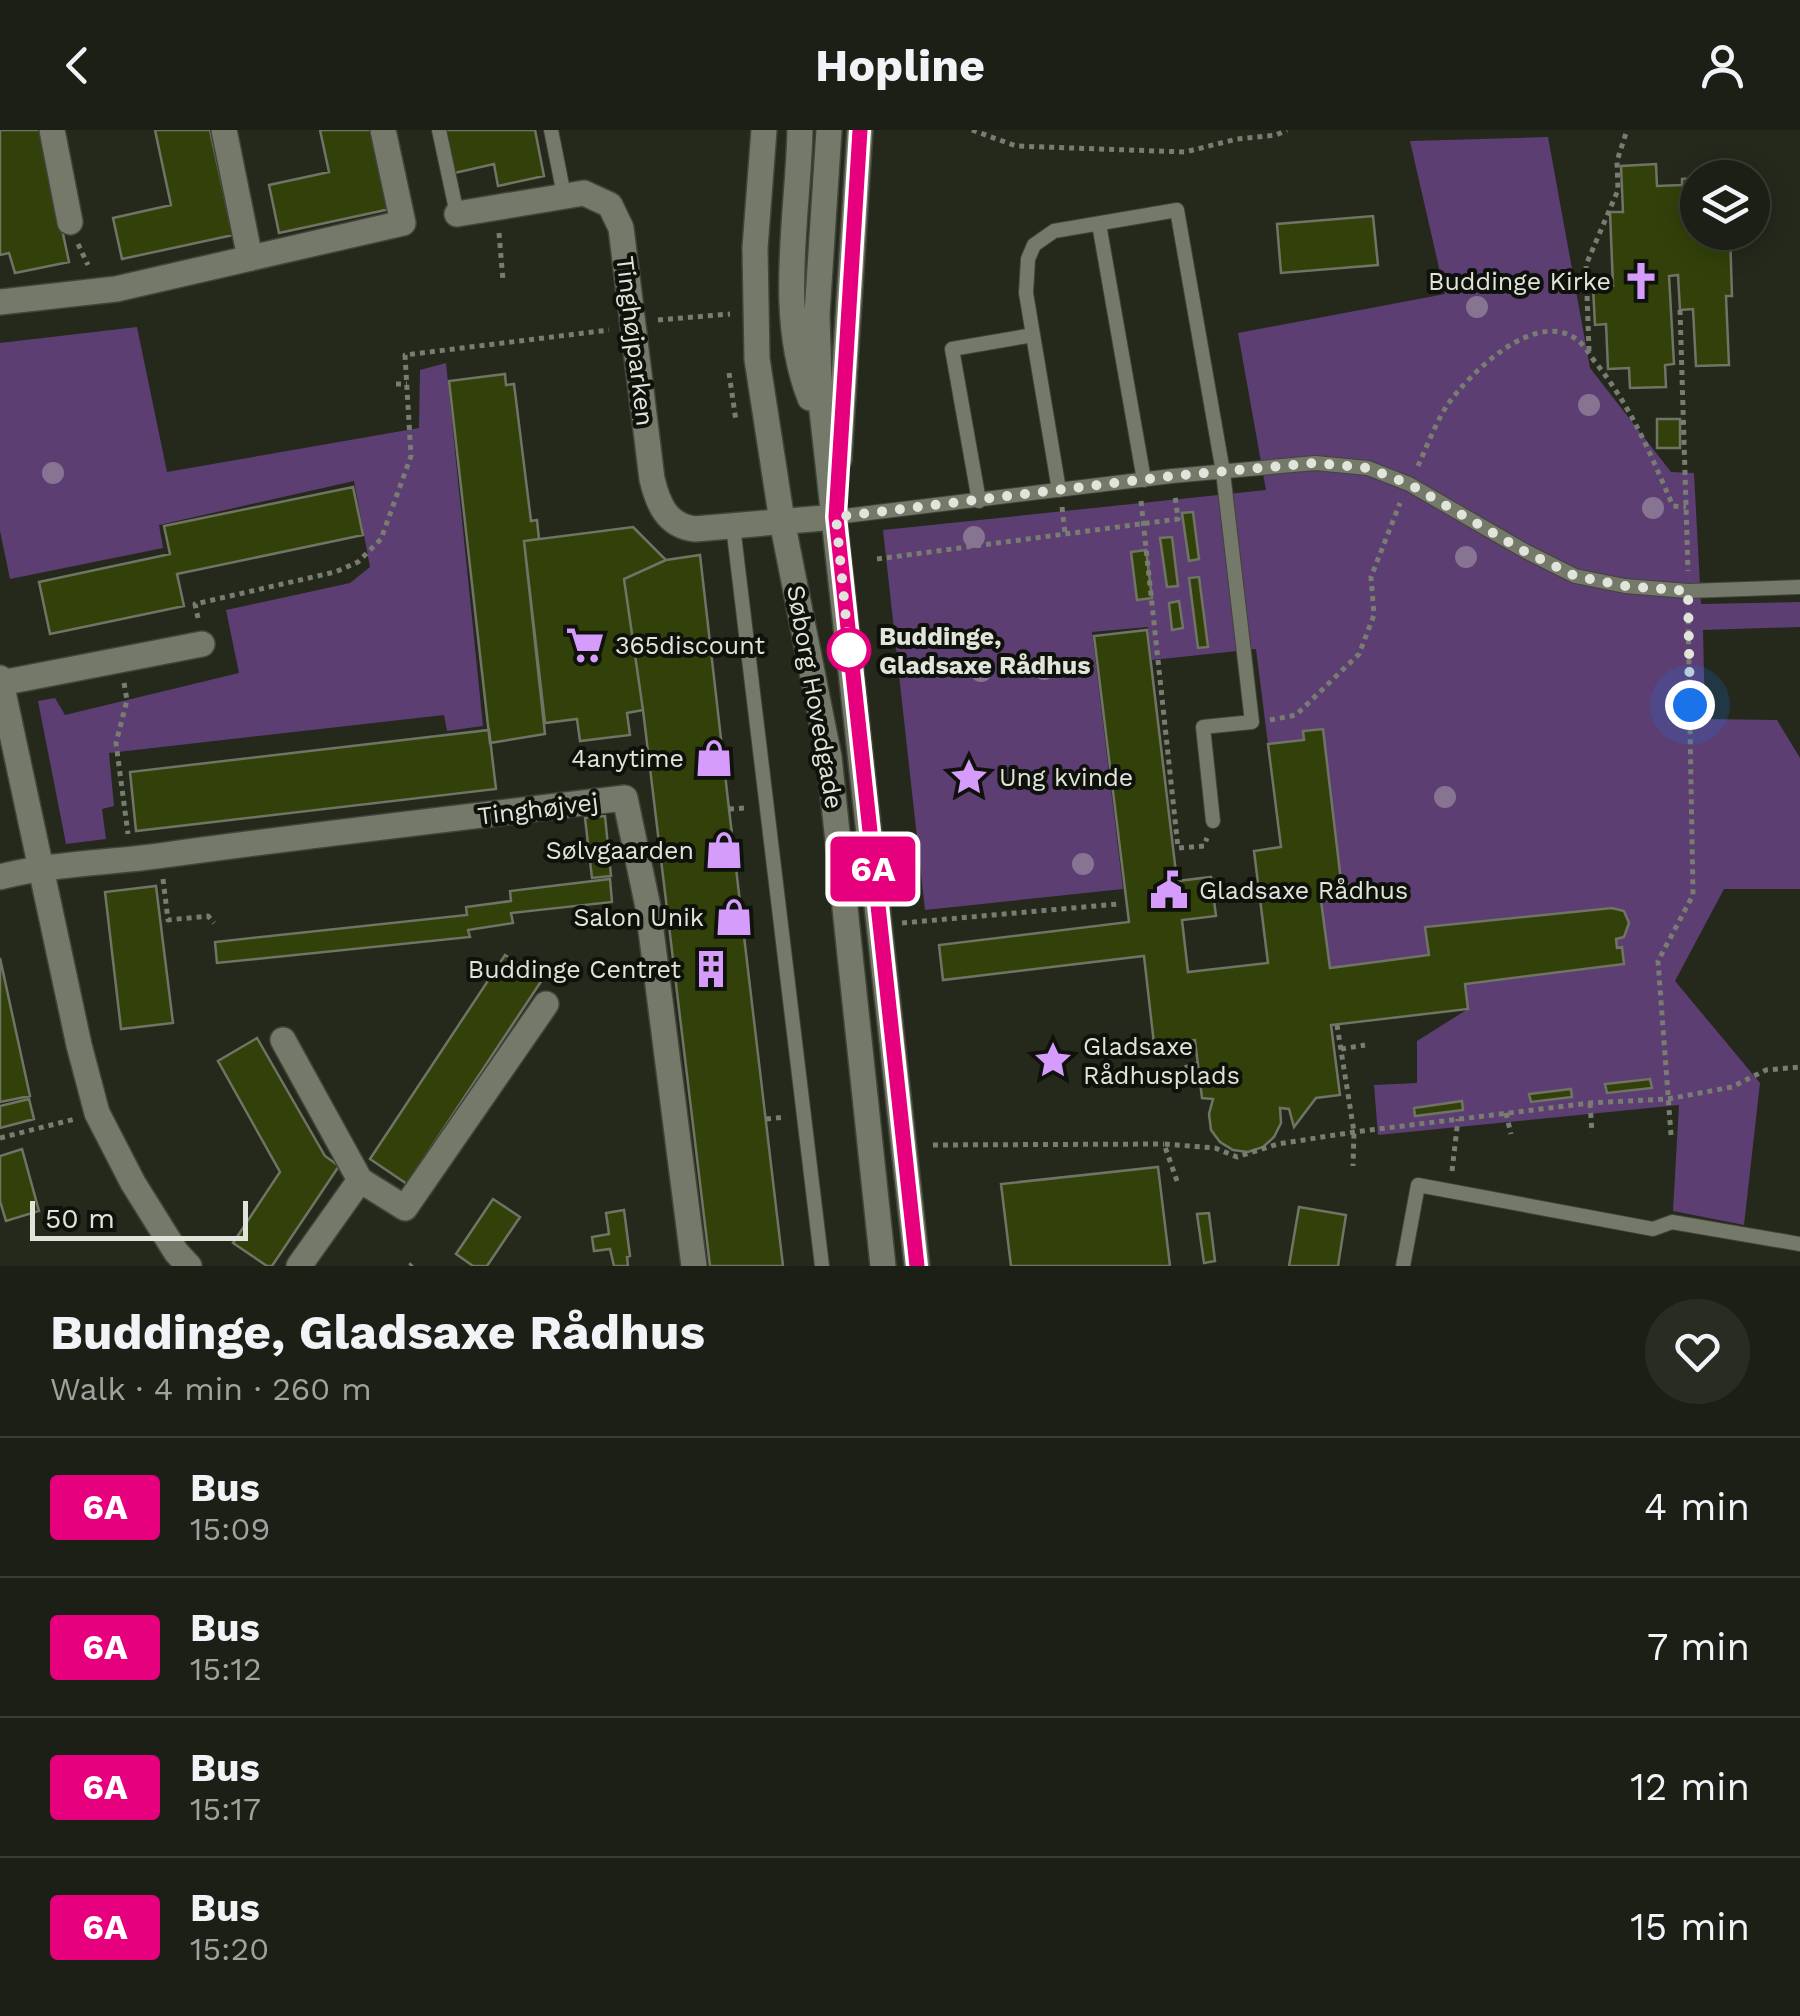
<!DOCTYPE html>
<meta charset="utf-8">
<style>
:root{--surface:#1b1f15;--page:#282c22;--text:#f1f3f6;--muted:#a0a2a0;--line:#393d34}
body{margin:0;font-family:"Work Sans",sans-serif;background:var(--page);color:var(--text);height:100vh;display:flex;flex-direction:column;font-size:38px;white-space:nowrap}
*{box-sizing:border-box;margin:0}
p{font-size:32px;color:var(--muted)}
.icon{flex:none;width:55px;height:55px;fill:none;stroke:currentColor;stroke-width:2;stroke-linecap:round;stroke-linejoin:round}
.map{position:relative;height:1136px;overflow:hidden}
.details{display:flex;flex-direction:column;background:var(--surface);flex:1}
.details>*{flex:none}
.badge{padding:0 20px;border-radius:8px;font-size:35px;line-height:65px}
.controls{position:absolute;left:1680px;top:30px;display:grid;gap:20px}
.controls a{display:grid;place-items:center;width:90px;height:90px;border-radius:50%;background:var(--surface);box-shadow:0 5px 25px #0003,0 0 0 2px var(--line);font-size:50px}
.scale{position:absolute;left:30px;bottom:25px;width:218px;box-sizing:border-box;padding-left:10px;border:5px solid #e0e4db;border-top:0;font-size:28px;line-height:35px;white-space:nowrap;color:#e0e4db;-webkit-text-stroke:8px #0f110b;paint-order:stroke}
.you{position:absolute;width:50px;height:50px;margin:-25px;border:8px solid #fff;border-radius:50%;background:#1a73e8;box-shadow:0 0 0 15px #1a73e833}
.map>.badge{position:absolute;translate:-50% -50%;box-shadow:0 0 0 5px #fff}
.round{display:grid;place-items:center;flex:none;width:105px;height:105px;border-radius:52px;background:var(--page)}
.summary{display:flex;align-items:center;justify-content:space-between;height:170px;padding:0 50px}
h1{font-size:48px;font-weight:700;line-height:75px}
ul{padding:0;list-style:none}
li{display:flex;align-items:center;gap:30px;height:140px;padding:0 50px;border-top:2px solid var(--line)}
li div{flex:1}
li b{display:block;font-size:38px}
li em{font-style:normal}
li .badge{min-width:110px;font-weight:700;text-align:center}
header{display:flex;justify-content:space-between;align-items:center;height:130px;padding:0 50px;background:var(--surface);font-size:45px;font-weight:700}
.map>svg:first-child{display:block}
</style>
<header><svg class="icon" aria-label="back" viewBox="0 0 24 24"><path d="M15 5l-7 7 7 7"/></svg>Hopline<svg class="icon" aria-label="person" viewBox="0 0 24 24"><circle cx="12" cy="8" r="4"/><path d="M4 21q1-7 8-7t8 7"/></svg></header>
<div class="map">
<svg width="1800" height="1136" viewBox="0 0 1800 1136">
<rect width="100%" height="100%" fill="#24291c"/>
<path fill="#5d3e72" d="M 1548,7 L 1590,238 L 1671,342 L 1694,343 L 1701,474 L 1800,472 L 1800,497 L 1703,500 L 1705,589 L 1777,590 L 1800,628 L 1800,759 L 1724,759 L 1675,851 L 1760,953 L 1744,1095 L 1673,1081 L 1679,975 L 1378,1005 L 1374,955 L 1417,953 L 1417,911 L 1468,879 L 1465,854 L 1624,834 L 1622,818 L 1617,818 L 1616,809 L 1625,807 L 1629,793 L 1623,781 L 1612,778 L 1426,797 L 1429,825 L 1330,838 L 1321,771 L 1343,768 L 1323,599 L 1303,601 L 1304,610 L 1268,614 L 1256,519 L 1152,530 L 1148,497 L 1092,502 L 1123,759 L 925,780 L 883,400 L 1266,360 L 1238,203 L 1445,164 L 1410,11 Z
M 137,197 L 167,342 L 419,298 L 420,240 L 446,233 L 483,596 L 447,601 L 444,585 L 109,623 L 114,676 L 102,679 L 106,709 L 66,714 L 38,571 L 55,568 L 65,585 L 239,543 L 226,480 L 350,453 L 370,437 L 354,351 L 159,395 L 163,418 L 10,449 L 0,401 L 0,213 Z"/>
<path fill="#32410a" stroke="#6f7465" stroke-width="2.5" d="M 0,0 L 41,0 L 69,132 L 15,143 L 9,123 L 0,125 Z
M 155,0 L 210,0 L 233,105 L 122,129 L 113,88 L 171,75 Z
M 320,0 L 373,0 L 390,79 L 279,103 L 269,55 L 329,42 Z
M 440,0 L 535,0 L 544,46 L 498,56 L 494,34 L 450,44 Z
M 1656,34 L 1657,56 L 1682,55 L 1682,49 L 1698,48 L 1698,102 L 1730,102 L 1732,166 L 1726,166 L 1729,235 L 1696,236 L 1693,179 L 1680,180 L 1678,145 L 1669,146 L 1674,234 L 1665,235 L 1666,257 L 1630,258 L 1629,238 L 1608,239 L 1606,194 L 1595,195 L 1593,157 L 1613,156 L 1610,82 L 1623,82 L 1621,36 Z
M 1373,86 L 1378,135 L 1281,143 L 1277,94 Z
M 505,244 L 506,255 L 514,254 L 531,391 L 537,390 L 539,409 L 524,411 L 545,604 L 490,613 L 449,251 Z
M 1657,289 L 1680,289 L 1680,318 L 1657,318 Z
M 353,357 L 363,405 L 177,444 L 184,476 L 50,504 L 39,452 L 170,424 L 164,396 Z
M 1193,382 L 1199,429 L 1189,431 L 1182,383 Z
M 633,397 L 666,430 L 624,449 L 643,580 L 627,583 L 630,605 L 580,611 L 577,589 L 545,593 L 524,411 Z
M 1172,407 L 1178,456 L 1167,457 L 1160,408 Z
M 1146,420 L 1152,468 L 1137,470 L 1131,422 Z
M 700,425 L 729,679 L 783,1136 L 710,1136 L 643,580 L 624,449 L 666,430 Z
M 1199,447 L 1208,517 L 1198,518 L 1189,448 Z
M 1179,471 L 1183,498 L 1172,500 L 1169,473 Z
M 1147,500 L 1177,751 L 1211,747 L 1216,786 L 1182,790 L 1188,842 L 1268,833 L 1254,721 L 1281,717 L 1268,614 L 1304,610 L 1303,601 L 1323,599 L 1343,768 L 1321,771 L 1330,838 L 1429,825 L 1425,797 L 1612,778 L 1624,781 L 1629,793 L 1624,807 L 1616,809 L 1617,818 L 1622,817 L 1624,834 L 1465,854 L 1468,879 L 1331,895 L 1340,965 L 1316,968 L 1294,997 L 1289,979 L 1280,978 L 1281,993 L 1274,1007 L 1263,1017 L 1248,1022 L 1233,1020 L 1220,1012 L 1211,1000 L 1209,984 L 1213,969 L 1202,968 L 1195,910 L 1154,914 L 1144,826 L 943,850 L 939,815 L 1129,792 L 1094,506 Z
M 489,600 L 496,659 L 136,701 L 130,642 Z
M 605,686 L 611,746 L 592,748 L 585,688 Z
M 610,749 L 612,772 L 511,783 L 513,793 L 468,800 L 470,807 L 217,833 L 215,812 L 467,785 L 466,777 L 511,771 L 510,761 Z
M 156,756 L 173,893 L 121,899 L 105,762 Z
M 505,825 L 542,850 L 407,1054 L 370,1029 Z
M 0,828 L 30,966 L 0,972 Z
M 257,908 L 325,1026 L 339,1036 L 272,1136 L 267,1136 L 233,1113 L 280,1042 L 218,931 Z
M 1650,949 L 1652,958 L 1607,963 L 1605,954 Z
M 1571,959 L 1572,967 L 1531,972 L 1529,964 Z
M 29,969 L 34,989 L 0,998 L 0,976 Z
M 1462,971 L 1463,980 L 1415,986 L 1414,978 Z
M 22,1019 L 39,1081 L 6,1091 L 0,1071 L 0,1026 Z
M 1158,1037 L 1170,1136 L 1011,1136 L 1001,1054 Z
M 493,1069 L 520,1087 L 487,1136 L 473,1136 L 456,1124 Z
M 1299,1077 L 1346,1085 L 1338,1136 L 1289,1136 Z
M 624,1080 L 630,1126 L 627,1127 L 628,1136 L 614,1136 L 610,1119 L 594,1121 L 592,1107 L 609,1104 L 606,1083 Z
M 1209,1083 L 1215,1131 L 1204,1133 L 1197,1084 Z"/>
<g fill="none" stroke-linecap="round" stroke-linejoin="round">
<g stroke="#404439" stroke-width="16">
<path id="service" d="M 439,0 L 457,84
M 551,0 L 564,65
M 1099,94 L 1144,350
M 1059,360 L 1026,163 L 1028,129 L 1034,115 L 1054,101 L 1177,80 L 1223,342 L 1252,592 L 1203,597 L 1213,691
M 979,371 L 952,219 L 1033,205
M 836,387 L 1172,346 L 1315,333 L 1368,338 L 1409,354 L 1525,421 L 1575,446 L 1625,456 L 1688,461 L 1800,457
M 733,396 L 822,1136
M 1403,1136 L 1418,1055 L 1653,1099 L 1672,1092 L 1800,1114"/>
</g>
<g stroke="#404439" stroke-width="28">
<path id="minor" d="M 52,0 L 70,92
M 224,0 L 250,128
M 457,84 L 584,63 L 610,75 L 621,98 L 652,349 C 658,374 667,396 695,399 L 836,387
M 0,172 L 116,159 L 403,93 L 383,0
M 0,548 L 79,915 L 97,983 L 133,1053 L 176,1122 L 189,1136
M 1,553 L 202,514
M 0,747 C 54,733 110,733 165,725 C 318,704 472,686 625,668 L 648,777 L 694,1136
M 283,910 L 360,1050 L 299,1136
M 360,1050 L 405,1078 L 546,874"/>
</g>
<g stroke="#404439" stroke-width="28">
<path id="tertiary" d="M 764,0 L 755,118 L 757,229 L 782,391 L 829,627 L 883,1136
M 800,0 C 798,87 777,184 810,268
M 829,0 L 817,184 L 819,253 L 917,1136
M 839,329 L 860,0"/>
</g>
<path stroke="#787d72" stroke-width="5" stroke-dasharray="5 5" stroke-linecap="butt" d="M 972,0 L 1016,16 L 1185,22 L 1237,9 L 1276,5 L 1287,0
M 499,103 L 503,150
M 78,114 L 88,135
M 1680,180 L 1688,441
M 658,190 L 730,184
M 1589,221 L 1586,135 L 1618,60 L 1617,31 L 1627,0
M 729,243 L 736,291
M 396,254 L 407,254
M 1418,336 C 1427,316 1436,292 1448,274 C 1470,243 1535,179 1576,209 C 1584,214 1590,226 1596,233 C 1633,280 1649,321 1673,376 L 1686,377
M 1141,371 L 1178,718 L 1204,716 L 1207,708
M 1062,377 L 1065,403
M 877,429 L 1178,389 L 1175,366
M 198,488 L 195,474 L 335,442 L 358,432 L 381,409 L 411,326 L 405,225 L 609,200
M 124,553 L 127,570 L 116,613 L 128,704
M 1270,590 L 1296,585 L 1359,524 L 1374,485 L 1371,447 L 1400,373
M 729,679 L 746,678
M 163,749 L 168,790 L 208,786 L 214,793
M 902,793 L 1118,774
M 1337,895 L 1354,1002 L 1353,1036
M 1341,919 L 1365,915
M 1156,946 L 1198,934
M 1590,973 L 1592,1003
M 1506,983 L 1511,1004
M 766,989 L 786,987
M 1671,1005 L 1658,831 L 1693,765 L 1688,482
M 0,1008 L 75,989
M 933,1015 L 1164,1014
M 1452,1041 L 1458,989
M 1177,1051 L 1164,1014 L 1215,1018 L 1237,1027 L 1278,1014 L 1354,1002 L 1590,973 L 1668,969 L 1732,957 L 1766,940 L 1800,937
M 410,1136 L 412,1134"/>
<use href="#service" stroke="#74796a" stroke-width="14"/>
<use href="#minor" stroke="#74796a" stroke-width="25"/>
<use href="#tertiary" stroke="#74796a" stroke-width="25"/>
</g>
<g fill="#877392">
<circle cx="1477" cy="177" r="11"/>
<circle cx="1589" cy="275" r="11"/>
<circle cx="53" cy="343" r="11"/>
<circle cx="1653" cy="378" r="11"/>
<circle cx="974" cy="407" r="11"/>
<circle cx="1466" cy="427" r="11"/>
<circle cx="1044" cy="539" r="11"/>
<circle cx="981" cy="541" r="11"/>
<circle cx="1445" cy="667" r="11"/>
<circle cx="1083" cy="734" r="11"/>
</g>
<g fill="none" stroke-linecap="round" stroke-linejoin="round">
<g stroke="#fff" stroke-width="22">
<path id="line" d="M 860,0 L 836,387 L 917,1136"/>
</g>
<use href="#line" stroke="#e6007e" stroke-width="15"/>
<path stroke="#e0e4db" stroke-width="10" stroke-dasharray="0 18" d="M 849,520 L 836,387 L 1172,346 L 1315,333 L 1368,338 L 1409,354 L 1524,421 L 1575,446 L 1625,456 L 1688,461 L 1690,575"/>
</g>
<defs>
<g id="church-bare" transform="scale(3)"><path d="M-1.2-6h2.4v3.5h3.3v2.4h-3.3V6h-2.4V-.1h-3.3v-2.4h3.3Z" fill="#d59cfb" stroke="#0f110b" stroke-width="2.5" paint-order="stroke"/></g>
<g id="supermarket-bare" transform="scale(3)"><path d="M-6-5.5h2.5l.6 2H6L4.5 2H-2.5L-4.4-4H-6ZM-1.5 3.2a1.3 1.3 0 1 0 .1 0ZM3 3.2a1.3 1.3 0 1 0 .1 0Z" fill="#d59cfb" stroke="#0f110b" stroke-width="2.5" paint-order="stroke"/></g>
<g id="shop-bare" transform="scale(3)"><path d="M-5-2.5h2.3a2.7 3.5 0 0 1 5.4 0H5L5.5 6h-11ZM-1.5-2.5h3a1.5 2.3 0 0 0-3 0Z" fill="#d59cfb" stroke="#0f110b" stroke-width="2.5" paint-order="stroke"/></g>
<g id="sight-bare" transform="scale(3)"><path d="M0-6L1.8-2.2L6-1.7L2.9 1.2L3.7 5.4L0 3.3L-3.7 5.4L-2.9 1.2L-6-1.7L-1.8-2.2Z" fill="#d59cfb" stroke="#0f110b" stroke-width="2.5" paint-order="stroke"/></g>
<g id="civic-bare" transform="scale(3)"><path d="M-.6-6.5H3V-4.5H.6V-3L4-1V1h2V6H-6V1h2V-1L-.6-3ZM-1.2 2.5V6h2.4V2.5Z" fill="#d59cfb" stroke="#0f110b" stroke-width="2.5" paint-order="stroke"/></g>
<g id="building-bare" transform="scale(3)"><path d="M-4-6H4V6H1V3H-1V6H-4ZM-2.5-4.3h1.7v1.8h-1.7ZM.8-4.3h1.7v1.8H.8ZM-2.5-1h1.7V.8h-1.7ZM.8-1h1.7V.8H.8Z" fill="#d59cfb" stroke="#0f110b" stroke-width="2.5" paint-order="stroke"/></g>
</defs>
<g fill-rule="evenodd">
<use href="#church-bare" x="1641" y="151"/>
<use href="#supermarket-bare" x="585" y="515"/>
<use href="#shop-bare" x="714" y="628"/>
<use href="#sight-bare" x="969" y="647"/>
<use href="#shop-bare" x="724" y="720"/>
<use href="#civic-bare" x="1169" y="760"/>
<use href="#shop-bare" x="734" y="787"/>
<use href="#building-bare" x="711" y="839"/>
<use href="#sight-bare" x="1053" y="930"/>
</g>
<circle fill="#fff" stroke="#e6007e" stroke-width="5" cx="849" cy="520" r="20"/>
<g text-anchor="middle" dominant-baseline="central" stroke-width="8" stroke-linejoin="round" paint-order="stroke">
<g font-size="25" fill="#e0e4db" stroke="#0f110b" text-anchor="end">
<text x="1611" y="151">Buddinge Kirke</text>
<text x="615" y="515" text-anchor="start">365discount</text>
<text x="684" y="628">4anytime</text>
<text x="999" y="647" text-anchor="start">Ung kvinde</text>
<text x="694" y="720">Sølvgaarden</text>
<text x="1199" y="760" text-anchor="start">Gladsaxe Rådhus</text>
<text x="704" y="787">Salon Unik</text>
<text x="681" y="839">Buddinge Centret</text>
<text x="1083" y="916" text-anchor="start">Gladsaxe<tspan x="1083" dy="29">Rådhusplads</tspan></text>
</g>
<g font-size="25" fill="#e0e4db" stroke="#0f110b">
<text transform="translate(635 211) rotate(83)">Tinghøjparken</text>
<text transform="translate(815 567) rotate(80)">Søborg Hovedgade</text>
<text transform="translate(538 679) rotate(-7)">Tinghøjvej</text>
</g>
<g font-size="25" font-weight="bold" fill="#e0e4db" stroke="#0f110b" text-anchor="start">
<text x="879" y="506">Buddinge,<tspan x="879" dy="29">Gladsaxe Rådhus</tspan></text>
</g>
</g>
</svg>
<div class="controls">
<a><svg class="icon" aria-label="layers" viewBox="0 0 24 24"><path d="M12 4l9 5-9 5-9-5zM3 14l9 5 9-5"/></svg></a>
</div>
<div class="scale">50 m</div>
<div class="you" style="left:1690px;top:575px"></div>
<b class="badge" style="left:873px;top:739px;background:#e6007e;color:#fff">6A</b>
</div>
<section class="details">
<div class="summary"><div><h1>Buddinge, Gladsaxe Rådhus</h1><p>Walk · 4 min · 260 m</p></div><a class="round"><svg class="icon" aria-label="heart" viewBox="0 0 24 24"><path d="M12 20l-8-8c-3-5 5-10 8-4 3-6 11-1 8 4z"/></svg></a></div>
<ul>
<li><span class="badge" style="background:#e6007e;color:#fff">6A</span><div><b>Bus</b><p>15:09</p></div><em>4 min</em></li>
<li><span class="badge" style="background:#e6007e;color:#fff">6A</span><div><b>Bus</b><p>15:12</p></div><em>7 min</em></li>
<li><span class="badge" style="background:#e6007e;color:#fff">6A</span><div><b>Bus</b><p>15:17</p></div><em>12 min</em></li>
<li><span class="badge" style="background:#e6007e;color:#fff">6A</span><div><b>Bus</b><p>15:20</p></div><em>15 min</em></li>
</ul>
</section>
